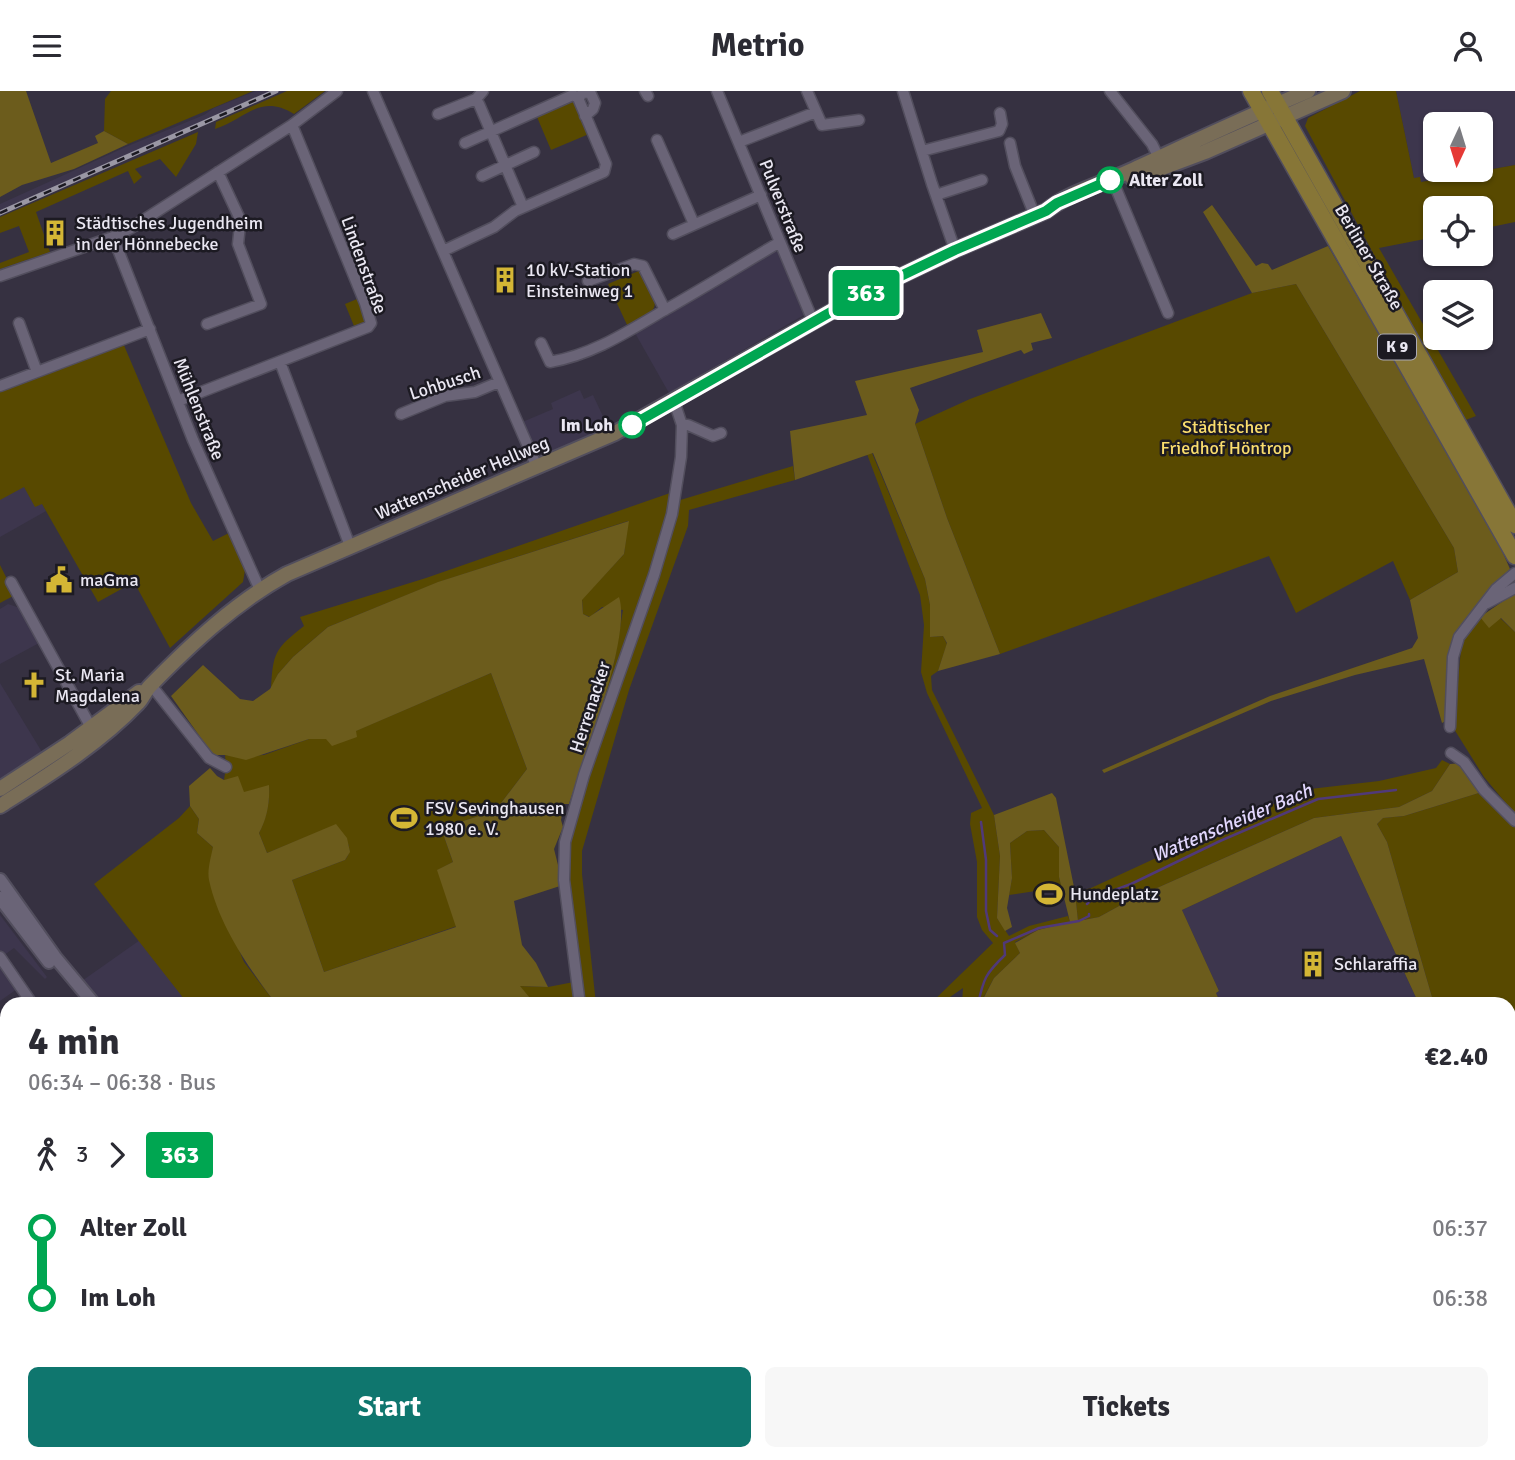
<!DOCTYPE html>
<meta charset="utf-8">
<style>
:root{--surface:#fff;--page:#f7f7f7;--text:#2b2b33;--muted:#7c7c81;--accent:#0f766e}
body{margin:0;font-family:Signika,sans-serif;background:var(--page);color:var(--text);height:100vh;display:flex;flex-direction:column;font-size:26px;white-space:nowrap}
*{box-sizing:border-box;margin:0}
p{font-size:23px;color:var(--muted)}
.icon{flex:none;width:38px;height:38px;fill:none;stroke:currentColor;stroke-width:2;stroke-linecap:round;stroke-linejoin:round}
.map{position:relative;flex:1;overflow:hidden}
.side{position:absolute;left:0px;top:906px;width:1516px;height:464px;display:flex;flex-direction:column;background:var(--surface);border-radius:21px 21px 0 0;box-shadow:0 2px 5px #0004}
.side>*{flex:none}
.badge{padding:0 14px;border-radius:5px;font-size:24px;line-height:46px}
.needle{width:46px;rotate:184deg}
.fabs{position:absolute;left:1423px;top:21px;display:grid;gap:14px}
.fabs a{display:grid;place-items:center;width:70px;height:70px;border-radius:10px;background:var(--surface);box-shadow:0 2px 5px #0004;font-size:35px}
.map>.badge{position:absolute;translate:-50% -50%;box-shadow:0 0 0 4px #fff}
.legs{display:flex;align-items:center;gap:10px;height:77px;padding:0 28px;font-size:23px}
.legs p{margin-inline-start:auto}
.summary{display:flex;align-items:center;justify-content:space-between;height:119px;padding:0 28px}
h1{font-size:38px;font-weight:800;line-height:52px}
.primary-button{display:flex;gap:14px;margin-top:auto;padding:14px 28px}
.primary-button a{flex:1;height:80px;border-radius:10px;background:var(--accent);color:#fff;font-size:28px;font-weight:800;line-height:80px;text-align:center}
.primary-button a+a{background:var(--page);color:var(--text)}
ul{padding:0 28px;list-style:none}
li{display:flex;align-items:center;gap:24px;height:70px;font-size:26px}
li i{display:grid;place-items:center;width:10px;height:100%;margin:0 9px;background:currentColor}
li i::after{content:'';width:18px;height:18px;margin:-9px;border:5px solid;border-radius:50%;background:var(--surface)}
li p{margin-inline-start:auto}
li:first-child i{background:linear-gradient(#0000 50%,currentColor 0)}
li:last-child i{background:linear-gradient(currentColor 50%,#0000 0)}
header{display:flex;justify-content:space-between;align-items:center;height:91px;padding:0 28px;background:var(--surface);font-size:32px;font-weight:800}
.map>svg:first-child{display:block}
</style>
<header><svg class="icon" aria-label="menu" viewBox="0 0 24 24"><path d="M4 6h16M4 12h16M4 18h16"/></svg>Metrio<svg class="icon" aria-label="person" viewBox="0 0 24 24"><circle cx="12" cy="8" r="4"/><path d="M4 21q1-7 8-7t8 7"/></svg></header>
<div class="map">
<svg width="1515" height="1369" viewBox="0 0 1515 1369">
<rect width="100%" height="100%" fill="#363141"/>
<path fill="#3d364d" fill-rule="evenodd" d="M 256,0 L 283,0 L 0,124 L 0,113 L 128,55 L 204,24 L 214,17 Z
M 1396,0 L 1515,0 L 1515,74 L 1421,91 L 1414,87 ZM 1435,33 L 1480,33 L 1480,79 L 1435,79 Z
M 770,161 L 777,161 L 779,163 L 804,224 L 669,302 L 635,242 Z
M 580,299 L 584,308 L 593,304 L 608,336 L 545,363 L 536,363 L 520,332 L 553,318 L 551,312 Z
M 25,381 L 46,420 L 0,446 L 0,395 Z
M 8,513 L 20,517 L 41,551 L 0,573 L 0,518 Z
M 0,592 L 42,661 L 0,688 Z
M 1341,745 L 1419,913 L 1221,913 L 1216,902 L 1219,900 L 1182,819 Z
M 0,824 L 47,886 L 45,888 L 14,857 L 0,867 Z
M 140,849 L 166,882 L 188,913 L 99,913 L 79,892 Z
M 0,873 L 17,898 L 0,910 Z
M 1515,978 L 1515,1369 L 1139,1369 L 1138,1363 L 1508,1363 L 1508,979 Z"/>
<path fill="#584900" d="M 111,0 L 253,0 L 128,53 L 104,40 L 105,8 Z
M 287,0 L 325,0 L 294,23 C 260,2 246,28 215,38 L 216,31 Z
M 1360,0 L 1396,0 L 1414,87 L 1420,86 L 1421,91 L 1515,74 L 1515,131 L 1481,138 L 1480,117 L 1435,117 L 1435,146 L 1379,157 L 1476,325 L 1463,330 L 1305,35 L 1308,27 Z
M 575,10 L 589,43 L 551,59 L 537,26 Z
M 198,41 L 196,53 L 176,86 L 160,68 L 135,78 L 142,86 L 134,93 L 128,80 L 36,121 L 50,161 L 0,178 L 0,172 L 29,161 L 19,135 L 0,142 L 0,126 Z
M 641,179 C 657,214 666,216 628,236 L 608,193 Z
M 1296,193 L 1454,457 L 1458,481 L 1410,509 L 1393,470 L 1296,522 L 1269,465 L 1000,563 L 947,427 L 915,333 L 970,308 L 1252,202 Z
M 357,208 L 366,230 L 354,235 L 345,213 Z
M 123,252 L 191,412 L 213,450 L 229,442 L 245,479 L 243,491 L 170,557 L 134,491 L 98,511 L 42,413 L 35,416 L 24,396 L 0,409 L 0,298 Z
M 872,362 L 925,488 L 930,514 L 930,546 L 943,545 L 947,553 L 938,580 L 931,585 L 932,599 L 994,724 L 1000,765 L 997,827 L 1009,845 L 1029,835 L 1068,825 L 1070,831 L 1038,839 L 1015,851 L 1020,862 L 994,887 L 980,913 L 962,913 L 963,897 L 940,913 L 930,913 L 993,852 L 982,839 L 977,826 L 977,771 L 970,733 L 971,722 L 982,717 L 927,602 L 921,581 L 924,534 L 920,504 L 867,363 Z
M 793,375 L 795,389 L 689,419 L 688,435 L 629,599 L 582,760 L 582,783 L 596,913 L 535,913 L 519,895 L 548,896 L 579,890 L 567,795 L 569,741 L 674,422 L 678,420 L 675,413 L 677,410 Z
M 673,401 L 665,442 L 589,650 L 614,572 L 623,519 L 602,516 L 590,526 L 583,523 L 582,508 L 624,463 L 628,430 L 439,491 L 328,536 L 293,566 L 278,583 L 271,598 C 273,561 275,558 304,535 L 300,526 L 426,487 Z
M 0,474 L 15,504 L 0,512 Z
M 1480,526 L 1500,527 L 1515,541 L 1515,723 L 1484,686 L 1454,638 L 1462,546 Z
M 491,582 L 527,678 L 495,720 L 441,737 L 453,771 L 438,779 L 457,835 L 324,881 L 292,789 L 345,769 C 356,756 343,745 336,734 L 267,762 L 259,742 C 266,728 270,711 269,695 L 244,702 L 230,688 L 224,689 L 226,676 L 225,664 L 240,666 L 264,664 L 309,648 L 326,648 L 355,640 Z
M 1442,669 L 1450,673 L 1432,700 L 1399,716 L 1314,727 L 1130,809 L 1099,826 L 1078,830 L 1075,801 L 1091,797 L 1284,708 L 1310,698 L 1379,690 L 1436,677 Z
M 1482,701 L 1515,733 L 1515,920 L 1509,922 L 1508,914 L 1434,913 L 1387,751 L 1377,733 L 1383,727 L 1404,725 Z
M 190,715 L 199,728 L 197,742 L 213,756 L 209,787 L 244,871 L 276,913 L 188,913 L 94,793 L 179,727 Z
M 1044,739 L 1059,756 L 1059,786 L 1062,796 L 1009,804 L 1012,787 L 1010,752 L 1027,740 Z
M 7,949 L 7,984 L 0,977 L 0,955 Z"/>
<path fill="#6c5c1c" d="M 0,0 L 26,0 L 51,72 L 98,52 L 95,45 L 104,40 L 128,53 L 74,78 L 22,94 L 0,106 Z
M 1212,114 L 1256,175 L 1262,172 L 1268,173 L 1272,179 L 1328,155 L 1492,437 L 1510,478 L 1456,545 L 1449,628 L 1442,632 L 1424,568 L 1355,584 L 1271,610 L 1104,682 L 1102,679 L 1270,605 L 1412,557 L 1418,547 L 1410,509 L 1458,481 L 1454,457 L 1296,193 L 1252,202 L 1203,121 Z
M 1041,222 L 1052,247 L 1031,252 L 1033,259 L 1024,263 L 1021,259 L 910,297 L 919,319 L 915,333 L 947,427 L 1000,563 L 938,580 L 947,552 L 943,545 L 930,546 L 930,514 L 925,488 L 873,362 L 795,389 L 790,340 L 867,324 L 855,290 L 983,261 L 977,239 Z
M 629,430 L 624,463 L 582,509 L 583,523 L 589,526 L 619,506 C 632,545 583,670 569,713 L 564,713 L 561,729 L 563,736 L 554,758 L 563,794 L 514,810 L 522,854 L 536,872 L 548,896 L 520,895 L 535,913 L 276,913 C 249,877 219,835 209,789 C 207,779 211,766 213,756 L 197,742 L 199,728 L 190,715 L 189,695 L 210,677 L 217,685 L 224,689 L 238,685 L 244,701 L 269,694 C 270,711 267,728 259,742 L 267,762 L 336,733 L 347,747 L 350,761 L 345,769 L 292,789 L 324,881 L 456,836 L 437,779 L 453,771 L 441,737 L 495,720 L 527,678 L 491,582 L 356,640 L 357,646 L 332,655 L 326,648 L 309,648 L 246,669 L 225,664 L 213,664 L 171,605 L 203,574 L 240,608 L 253,610 L 270,598 L 278,583 L 293,566 L 328,536 L 438,491 Z
M 1515,502 L 1515,541 L 1501,527 L 1489,537 L 1480,526 Z
M 1464,672 L 1482,701 L 1404,725 L 1383,727 L 1377,733 L 1387,751 L 1434,913 L 1419,913 L 1341,745 L 1182,819 L 1219,900 L 1216,902 L 1221,913 L 980,914 L 994,887 L 1020,862 L 1015,852 L 1038,839 L 1070,831 L 1059,786 L 1059,756 L 1044,739 L 1027,740 L 1010,752 L 1012,787 L 1007,817 L 1012,836 L 1005,840 L 997,827 L 1000,765 L 994,724 L 1052,702 L 1056,707 L 1075,801 L 1078,830 L 1099,826 L 1130,809 L 1314,727 L 1399,716 L 1432,700 L 1450,673 Z
M 467,1363 L 490,1363 L 498,1366 L 501,1363 L 548,1363 L 548,1365 L 537,1364 L 532,1369 L 473,1369 Z"/>
<g fill="none" stroke-linecap="round" stroke-linejoin="round">
<path stroke="#503979" stroke-width="2.5" d="M 981,731 L 986,769 L 986,820 L 990,839 L 997,845
M 1087,813 L 1093,807 L 1131,793 L 1220,750 L 1318,708 L 1396,699
M 978,914 C 983,888 986,882 1005,864 L 1004,852 L 1039,837 L 1079,830 L 1089,825 L 1089,823
M 492,1369 L 494,1363"/>
<g stroke="#524e5d" stroke-width="13">
<path id="minor" d="M 373,0 L 537,376
M 645,0 L 648,5
M 717,0 L 813,230
M 807,0 L 822,34 L 859,29
M 903,0 L 932,93 L 955,159
M 1110,0 L 1152,53 L 1161,71
M 479,13 L 523,116
M 438,23 L 476,8 L 483,0
M 657,49 L 694,133
M 739,51 L 816,21
M 465,52 L 573,4 L 578,7
M 1010,52 L 1015,75 L 1035,125
M 922,60 L 999,40 L 1002,33 L 1000,22
M 482,85 L 534,61
M 1112,88 L 1168,222
M 936,104 L 982,89
M 673,143 L 761,104
M 113,146 L 193,349 L 260,499
M 443,160 L 494,136 L 515,120 L 604,81 L 606,73 L 578,7 L 583,2 L 590,1 L 595,12 L 593,18 L 585,25
M 0,185 L 113,146 L 131,137 L 292,34 L 337,0
M 588,190 L 634,173 L 643,175 L 665,219
M 19,232 L 37,281
M 207,233 L 261,213 L 238,153 L 240,134 L 239,126 L 218,81
M 541,252 L 550,271 C 592,264 627,241 663,220 C 702,198 741,174 780,151
M 280,271 L 350,455
M 0,295 L 150,238
M 178,310 L 368,236 L 371,232 L 365,212 L 292,34
M 401,323 L 445,305 L 475,301 L 499,291
M 682,334 L 688,334 L 713,345 L 721,342
M 11,491 L 93,640
M 1487,512 L 1515,497
M 151,594 L 209,667 L 226,676
M 1450,636 L 1453,566 L 1459,546 L 1496,498 L 1515,482
M 1451,662 L 1464,671 L 1484,699 L 1515,730
M 0,866 L 33,914
M 580,914 L 564,789 L 565,751 L 584,684 L 654,484 L 672,423 L 681,366 L 682,334 L 674,310
M 1508,944 L 1515,943
M 1508,975 L 1515,974
M 0,991 L 6,998
M 0,1043 L 7,1036
M 1508,1224 L 1515,1222
M 1146,1363 L 1148,1369
M 581,1369 L 594,1363
M 800,1369 L 813,1363"/>
</g>
<g stroke="#524e5d" stroke-width="16">
<path id="tertiary" d="M 0,789 L 55,866 L 95,914
M 0,807 L 49,871
M 437,1363 L 440,1369
M 454,1363 L 461,1369"/>
</g>
<g stroke="#524e5d" stroke-width="18">
<path id="secondary" d="M 1133,88 L 1205,61 L 1343,0
M 0,698 L 70,652 L 139,601
M 0,715 C 47,685 99,653 138,612 C 143,607 145,600 150,595 C 191,553 236,511 287,483 L 615,342 L 859,205 L 955,159 L 1046,120 C 1070,101 1102,93 1130,80 C 1189,53 1248,25 1308,0"/>
</g>
<g stroke="#524e5d" stroke-width="19">
<path id="primary" d="M 1251,0 L 1515,465
M 1270,0 L 1515,434"/>
</g>
<use href="#minor" stroke="#6a6477" stroke-width="10"/>
<use href="#tertiary" stroke="#6a6477" stroke-width="12"/>
<use href="#secondary" stroke="#796d57" stroke-width="14"/>
<use href="#primary" stroke="#877637" stroke-width="16"/>
<g stroke="#9a97a4" stroke-width="5">
<path id="rail" d="M 0,122 L 276,0"/>
</g>
<use href="#rail" stroke="#1c1a22" stroke-width="2.5" stroke-dasharray="8" stroke-linecap="butt"/>
</g>
<g fill="none" stroke-linecap="round" stroke-linejoin="round">
<g stroke="#fff" stroke-width="16">
<path id="line-1" d="M 632,334 L 859,205 L 955,159 L 1046,120 L 1057,112 L 1110,89"/>
</g>
<use href="#line-1" stroke="#00a651" stroke-width="10"/>
</g>
<defs>
<g id="building-bare" transform="scale(2.1)"><path d="M-4-6H4V6H1V3H-1V6H-4ZM-2.5-4.3h1.7v1.8h-1.7ZM.8-4.3h1.7v1.8H.8ZM-2.5-1h1.7V.8h-1.7ZM.8-1h1.7V.8H.8Z" fill="#d4b635" stroke="#1c1a22" stroke-width="2.5" paint-order="stroke"/></g>
<g id="civic-bare" transform="scale(2.1)"><path d="M-.6-6.5H3V-4.5H.6V-3L4-1V1h2V6H-6V1h2V-1L-.6-3ZM-1.2 2.5V6h2.4V2.5Z" fill="#d4b635" stroke="#1c1a22" stroke-width="2.5" paint-order="stroke"/></g>
<g id="church-bare" transform="scale(2.1)"><path d="M-1.2-6h2.4v3.5h3.3v2.4h-3.3V6h-2.4V-.1h-3.3v-2.4h3.3Z" fill="#d4b635" stroke="#1c1a22" stroke-width="2.5" paint-order="stroke"/></g>
<g id="stadium-bare" transform="scale(2.1)"><path d="M0-5a6.5 5 0 1 0 0 10a6.5 5 0 1 0 0-10ZM-3.5-1.8h7v3.6h-7Z" fill="#d4b635" stroke="#1c1a22" stroke-width="2.5" paint-order="stroke"/></g>
</defs>
<g fill-rule="evenodd">
<use href="#building-bare" x="55" y="142"/>
<use href="#building-bare" x="505" y="189"/>
<use href="#civic-bare" x="59" y="489"/>
<use href="#church-bare" x="34" y="594"/>
<use href="#stadium-bare" x="404" y="727"/>
<use href="#stadium-bare" x="1049" y="803"/>
<use href="#building-bare" x="1313" y="873"/>
</g>
<g fill="#fff" stroke="#00a651" stroke-width="3.5">
<circle cx="1110" cy="89" r="12"/>
<circle cx="632" cy="334" r="12"/>
</g>
<g text-anchor="middle" dominant-baseline="central" stroke-width="5" stroke-linejoin="round" paint-order="stroke">
<rect fill="#1c1a22" stroke="#acaab4" stroke-width="2" x="1378" y="243.5" width="38" height="25" rx="5"/>
<g font-size="16" font-weight="bold" fill="#eae7f2">
<text x="1397" y="256">K 9</text>
</g>
<g font-size="18" font-weight="bold" fill="#eae7f2" stroke="#1c1a22" text-anchor="start">
<text x="1129" y="89">Alter Zoll</text>
<text x="613" y="334" text-anchor="end">Im Loh</text>
</g>
<g font-size="18" fill="#eae7f2" stroke="#1c1a22">
<text transform="translate(783 115) rotate(68)">Pulverstraße</text>
<text transform="translate(1369 166) rotate(60)">Berliner Straße</text>
<text transform="translate(364 174) rotate(70)">Lindenstraße</text>
<text transform="translate(445 292) rotate(-18)">Lohbusch</text>
<text transform="translate(199 318) rotate(68)">Mühlenstraße</text>
<text transform="translate(462 387) rotate(-23)">Wattenscheider Hellweg</text>
<text transform="translate(590 616) rotate(-72)">Herrenacker</text>
</g>
<g font-size="18" fill="#eae7f2" stroke="#1c1a22" text-anchor="start">
<text x="76" y="132">Städtisches Jugendheim<tspan x="76" dy="21">in der Hönnebecke</tspan></text>
<text x="526" y="179">10 kV-Station<tspan x="526" dy="21">Einsteinweg 1</tspan></text>
<text x="80" y="489">maGma</text>
<text x="55" y="584">St. Maria<tspan x="55" dy="21">Magdalena</tspan></text>
<text x="425" y="717">FSV Sevinghausen<tspan x="425" dy="21">1980 e. V.</tspan></text>
<text x="1070" y="803">Hundeplatz</text>
<text x="1334" y="873">Schlaraffia</text>
</g>
<g font-size="18" fill="#fadd6d" stroke="#1c1a22">
<text x="1226" y="336">Städtischer<tspan x="1226" dy="21">Friedhof Höntrop</tspan></text>
</g>
<g font-size="19" font-style="italic" fill="#e2d7fe" stroke="#1c1a22">
<text transform="translate(1232 732) rotate(-23)">Wattenscheider Bach</text>
</g>
</g>
</svg>
<div class="fabs">
<a><svg class="needle" viewBox="-14 -14 28 28"><path d="M0-13l5 13h-10z" fill="#e53935"/><path d="M0 13l5-13h-10z" fill="#7c7c81"/></svg></a>
<a><svg class="icon" aria-label="locate" viewBox="0 0 24 24"><circle cx="12" cy="12" r="6"/><path d="M12 2v4M12 18v4M2 12h4M18 12h4"/></svg></a>
<a><svg class="icon" aria-label="layers" viewBox="0 0 24 24"><path d="M12 4l9 5-9 5-9-5zM3 14l9 5 9-5"/></svg></a>
</div>
<b class="badge" style="left:866px;top:202px;background:#00a651;color:#fff">363</b>
<section class="side">
<div class="summary"><div><h1>4 min</h1><p>06:34 – 06:38 · Bus</p></div><b>€2.40</b></div>
<div class="legs"><svg class="icon" aria-label="walk" viewBox="0 0 24 24"><circle cx="13" cy="4" r="2"/><path d="M13 8l-2 6 4 7M11 14l-3 7M7 12l3-4h3l4 4"/></svg>3<svg class="icon" aria-label="forward" viewBox="0 0 24 24"><path d="M9 5l7 7-7 7"/></svg><b class="badge" style="background:#00a651;color:#fff">363</b></div>
<ul>
<li><i style="color:#00a651"></i><b>Alter Zoll</b><p>06:37</p></li>
<li><i style="color:#00a651"></i><b>Im Loh</b><p>06:38</p></li>
</ul>
<div class="primary-button"><a>Start</a><a>Tickets</a></div>
</section>
</div>
